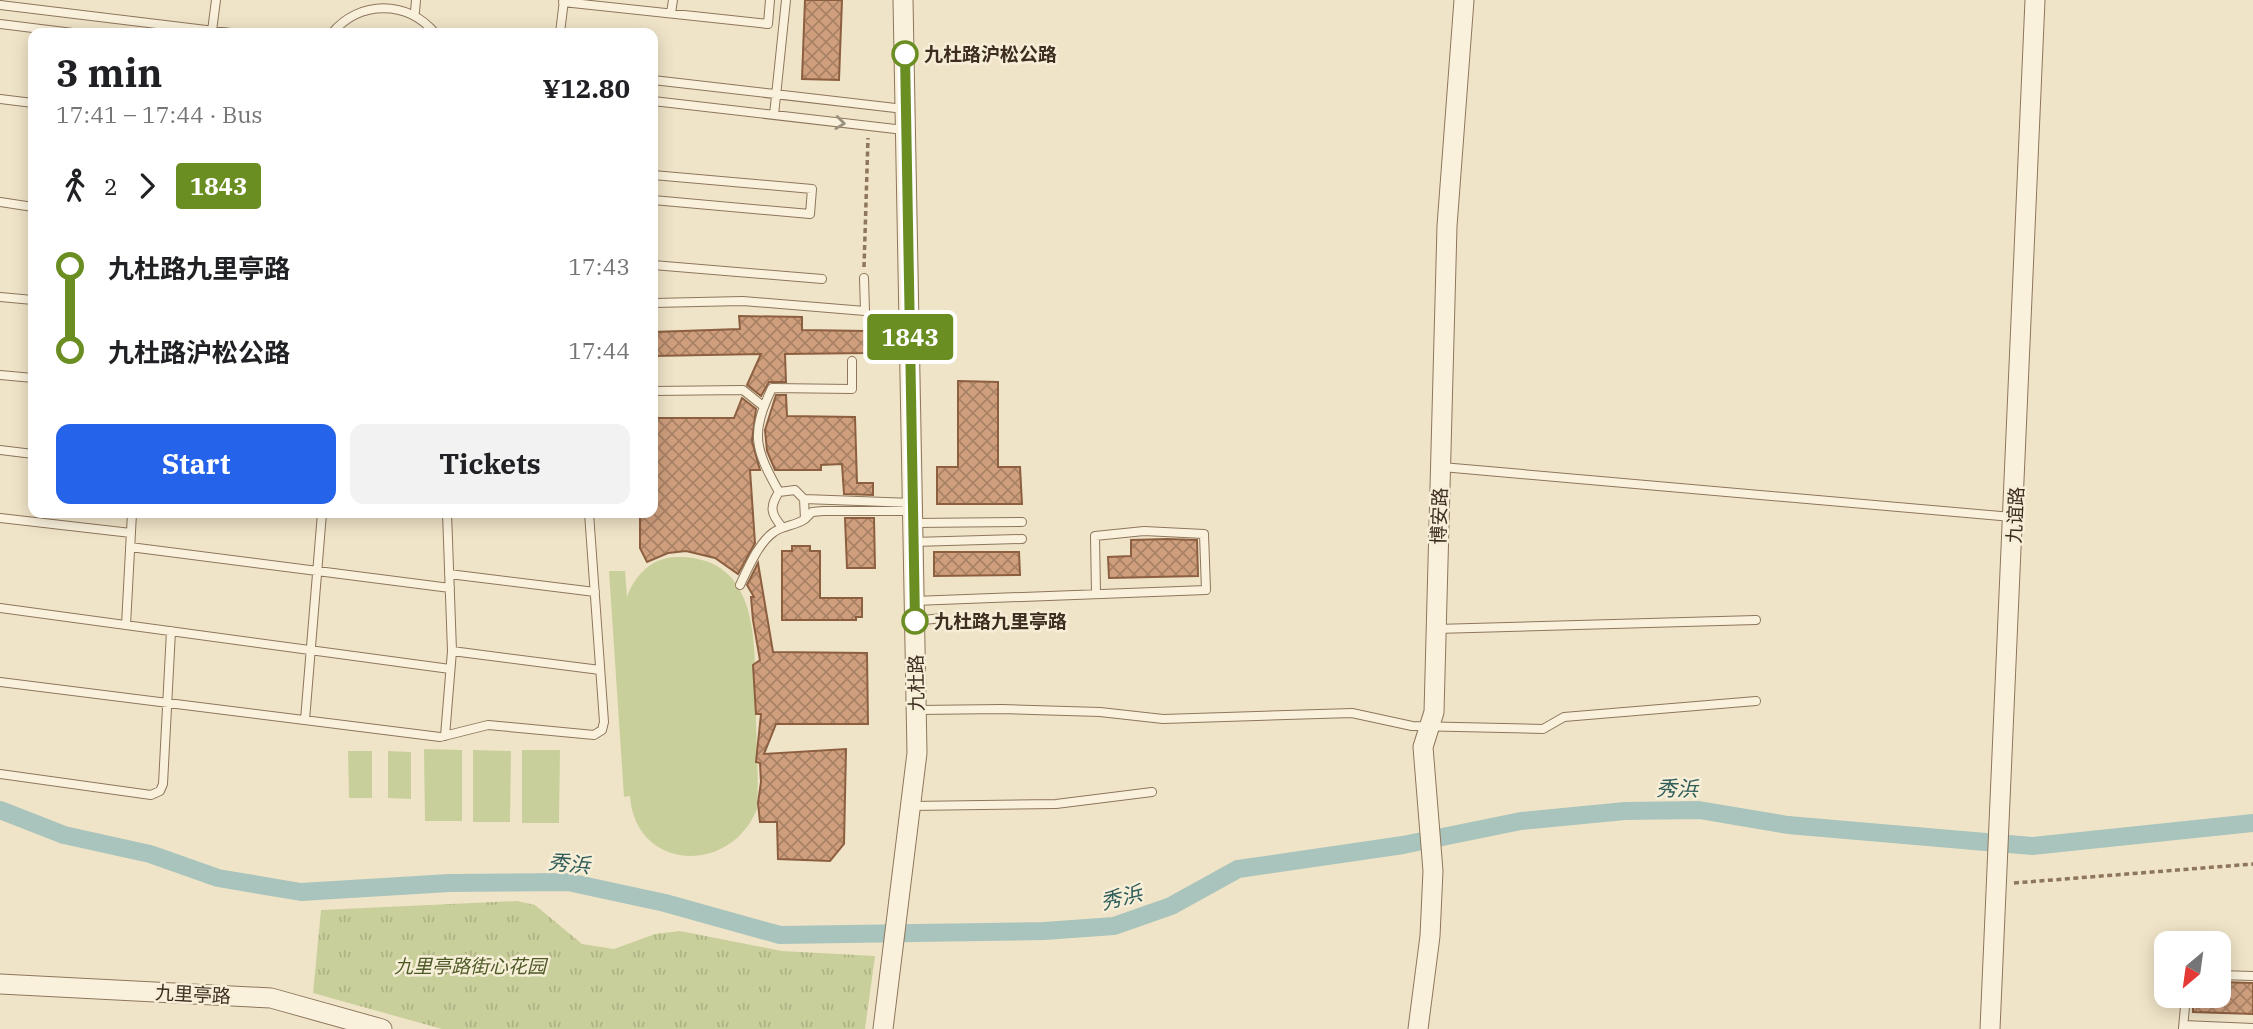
<!DOCTYPE html>
<meta charset="utf-8">
<style>
:root{--surface:#fff;--page:#f2f2f2;--text:#202124;--muted:#757577;--accent:#2563eb}
body{margin:0;font-family:"IBM Plex Serif","Noto Sans SC",serif;background:var(--page);color:var(--text);height:100vh;display:flex;flex-direction:column;font-size:26px;white-space:nowrap}
*{box-sizing:border-box;margin:0}
p{font-size:23px;color:var(--muted)}
.icon{flex:none;width:38px;height:38px;fill:none;stroke:currentColor;stroke-width:2;stroke-linecap:round;stroke-linejoin:round}
.map{position:relative;flex:1;overflow:hidden}
.details{position:absolute;left:28px;top:28px;width:630px;height:490px;display:flex;flex-direction:column;background:var(--surface);border-radius:14px;box-shadow:0 4px 18px #0003}
.details>*{flex:none}
.badge{padding:0 14px;border-radius:5px;font-size:24px;line-height:46px}
.needle{width:46px;rotate:209deg}
.buttons{position:absolute;left:2154px;top:931px;display:grid;gap:14px}
.buttons a{display:grid;place-items:center;width:77px;height:77px;border-radius:14px;background:var(--surface);box-shadow:0 4px 18px #0003;font-size:35px}
.map>.badge{position:absolute;translate:-50% -50%;box-shadow:0 0 0 4px #fff}
.legs{display:flex;align-items:center;gap:10px;height:77px;padding:0 28px;font-size:23px}
.legs p{margin-inline-start:auto}
.head{display:flex;align-items:center;justify-content:space-between;height:119px;padding:0 28px}
h1{font-size:38px;font-weight:800;line-height:52px}
.action{display:flex;gap:14px;margin-top:auto;padding:14px 28px}
.action a{flex:1;height:80px;border-radius:14px;background:var(--accent);color:#fff;font-size:28px;font-weight:800;line-height:80px;text-align:center}
.action a+a{background:var(--page);color:var(--text)}
ul{padding:0 28px;list-style:none}
li{display:flex;align-items:center;gap:24px;height:84px;font-size:26px}
li i{display:grid;place-items:center;width:10px;height:100%;margin:0 9px;background:currentColor}
li i::after{content:'';width:18px;height:18px;margin:-9px;border:5px solid;border-radius:50%;background:var(--surface)}
li p{margin-inline-start:auto}
li:first-child i{background:linear-gradient(#0000 50%,currentColor 0)}
li:last-child i{background:linear-gradient(currentColor 50%,#0000 0)}
.map>svg:first-child{display:block}
</style>
<div class="map">
<svg width="2253" height="1029" viewBox="0 0 2253 1029">
<defs>
<pattern id="grass-tufts" width="24" height="20" patternUnits="userSpaceOnUse" patternTransform="scale(1.75)"><rect width="24" height="20" fill="#c9cf9b"/><path d="M3 7l-1-3M5 7V3M7 7l1-3M15 17l-1-3M17 17v-4M19 17l1-3" fill="none" stroke="#aeb285"/></pattern>
<pattern id="building-cross-hatch" width="8" height="8" patternUnits="userSpaceOnUse" patternTransform="scale(1.75)"><rect width="8" height="8" fill="#cf9f7d"/><path d="M0 0l8 8M0 8l8-8" fill="none" stroke="#a98266"/></pattern>
</defs>
<rect width="100%" height="100%" fill="#f0e4c8"/>
<path fill="url(#grass-tufts)" d="M 517,901 L 535,905 L 582,944 L 614,949 L 655,934 L 680,931 L 782,951 L 875,956 L 865,1029 L 442,1029 L 313,993 L 321,910 Z"/>
<path fill="#c9cf9b" d="M 676,557 C 764,555 754,651 756,712 C 756,744 759,777 757,809 C 730,876 635,871 630,796 L 624,797 L 609,571 L 625,571 L 627,597 C 635,575 651,558 676,557 Z
M 424,749 L 462,750 L 462,821 L 425,821 Z
M 473,750 L 511,751 L 510,822 L 473,822 Z
M 522,750 L 560,750 L 559,823 L 522,823 Z
M 348,751 L 372,751 L 372,798 L 349,798 Z
M 388,751 L 411,752 L 411,799 L 388,798 Z"/>
<g fill="none" stroke-linecap="round" stroke-linejoin="round">
<path stroke="#a9c4bc" stroke-width="18" d="M 0,810 L 64,835 L 150,854 L 218,878 L 301,892 L 449,883 L 568,882 L 665,903 L 780,935 L 1044,931 L 1114,926 L 1171,906 L 1238,869 L 1403,845 L 1521,821 L 1625,811 L 1699,810 L 1788,825 L 2032,846 L 2253,823"/>
</g>
<path fill="url(#building-cross-hatch)" stroke="#8d5f41" stroke-width="2" d="M 805,0 L 842,0 L 839,80 L 802,79 Z
M 739,316 L 802,317 L 802,330 L 867,331 L 868,353 L 785,354 L 786,382 L 769,382 L 761,396 L 747,385 L 761,354 L 653,356 L 653,332 L 740,329 Z
M 958,381 L 998,382 L 998,467 L 1020,467 L 1022,504 L 937,504 L 937,467 L 958,467 Z
M 776,395 L 786,395 L 787,416 L 855,417 L 857,483 L 873,483 L 873,495 L 844,494 L 842,464 L 821,465 L 821,470 L 775,470 L 767,451 L 765,430 Z
M 742,398 L 756,409 L 752,441 L 760,470 L 750,470 L 755,543 L 738,574 L 715,558 L 686,551 L 668,553 L 647,562 L 640,548 L 640,513 L 653,513 L 653,418 L 734,418 Z
M 845,518 L 874,518 L 875,568 L 847,568 Z
M 1167,539 L 1197,540 L 1198,576 L 1109,578 L 1108,557 L 1131,556 L 1131,540 Z
M 792,546 L 810,546 L 810,551 L 820,551 L 820,598 L 862,598 L 862,617 L 856,617 L 856,620 L 782,620 L 782,551 L 792,551 Z
M 934,552 L 1019,552 L 1020,575 L 934,576 Z
M 758,563 L 773,652 L 867,653 L 868,724 L 776,724 L 764,754 L 846,749 L 844,844 L 830,861 L 778,859 L 777,822 L 760,822 L 758,803 L 761,782 L 760,763 L 756,762 L 761,714 L 756,714 L 753,665 L 760,660 L 753,620 L 751,597 L 754,597 L 747,585 Z
M 2219,982 L 2253,983 L 2253,1014 L 2193,1012 L 2193,996 L 2219,996 Z"/>
<g fill="none" stroke-linecap="round" stroke-linejoin="round">
<g stroke="#8d765c" stroke-width="10">
<path id="service" d="M 563,2 L 768,24 L 770,0
M 0,5 L 231,33
M 415,12 L 416,0
M 671,13 L 673,0
M 0,24 L 73,33
M 212,31 L 216,0
M 332,33 C 360,0 407,0 435,33
M 560,33 L 564,0
M 653,80 L 904,109
M 0,99 L 33,103
M 653,101 L 904,130
M 774,115 L 786,0
M 653,175 L 812,189 L 810,214 L 653,200
M 0,202 L 33,207
M 653,265 L 822,279
M 0,297 L 33,300
M 653,303 L 743,301 L 865,311 L 864,278
M 0,375 L 33,378
M 653,391 L 743,390 L 763,406
M 0,450 L 33,454
M 1442,467 L 2012,517
M 779,492 C 755,449 750,434 772,388 L 852,389 L 852,361
M 804,499 L 913,503
M 0,518 L 131,533
M 805,519 L 812,512 L 823,511 L 911,511
M 913,523 L 1022,522
M 913,542 L 1022,539
M 130,547 L 450,588
M 449,574 L 595,592
M 740,585 C 748,568 759,542 774,532 C 784,525 795,526 805,519 L 804,499 L 795,490 L 779,492 C 769,507 771,514 782,527
M 914,601 L 1206,590 L 1204,534 L 1144,531 L 1095,536 L 1096,594
M 0,608 L 450,669
M 915,621 L 942,618
M 126,625 L 132,513
M 1436,629 L 1756,620
M 452,651 L 600,670
M 0,682 L 440,737 L 488,725 L 594,735 L 602,730 L 604,722 L 589,513
M 918,710 L 1002,709 L 1100,712 L 1163,719 L 1352,713 L 1412,726 L 1543,729 L 1564,717 L 1756,701
M 305,720 L 322,513
M 445,736 L 452,651 L 447,513
M 0,774 L 151,795 L 160,791 L 163,784 L 171,631
M 911,806 L 1056,804 L 1152,792
M 2219,975 L 2253,976
M 2184,1025 L 2253,1028
M 2183,1028 L 2186,996"/>
</g>
<g stroke="#8d765c" stroke-width="21">
<path id="tertiary" d="M 0,984 L 271,998 L 382,1029
M 883,1029 L 917,753 L 903,0
M 1418,1029 L 1430,936 L 1433,871 L 1423,747 L 1434,712 L 1447,226 L 1464,0
M 1990,1029 L 2035,0"/>
</g>
<path stroke="#8d765c" stroke-width="3.5" stroke-dasharray="5 3.5" stroke-linecap="butt" d="M 864,267 L 868,138
M 2014,883 L 2253,864"/>
<use href="#service" stroke="#faf1dc" stroke-width="8"/>
<use href="#tertiary" stroke="#faf1dc" stroke-width="19"/>
</g>
<defs><path id="oneway-chevron" d="M-2-3.5L2.5 0L-2 3.5" fill="none" stroke-width="1.6" stroke-linecap="round" stroke-linejoin="round" transform="scale(1.75)"/></defs>
<use stroke="#9c907e" href="#oneway-chevron" transform="translate(840 123) rotate(7)"/>
<g fill="none" stroke-linecap="round" stroke-linejoin="round">
<g stroke="#fff" stroke-width="16">
<path id="line-1" d="M 905,54 L 915,621"/>
</g>
<use href="#line-1" stroke="#6b8e23" stroke-width="10"/>
</g>
<g fill="#fff" stroke="#6b8e23" stroke-width="3.5">
<circle cx="905" cy="54" r="12"/>
<circle cx="915" cy="621" r="12"/>
</g>
<g text-anchor="middle" dominant-baseline="central" stroke-width="5" stroke-linejoin="round" paint-order="stroke">
<g font-size="19" font-weight="bold" fill="#3d2e20" stroke="#f7eed8" text-anchor="start">
<text x="924" y="54">九杜路沪松公路</text>
<text x="934" y="621">九杜路九里亭路</text>
</g>
<g font-size="19" fill="#3d2e20" stroke="#f7eed8">
<text transform="translate(2015 515) rotate(-87)">九谊路</text>
<text transform="translate(1439 516) rotate(-88)">博安路</text>
<text transform="translate(916 683) rotate(-91)">九杜路</text>
<text transform="translate(193 994) rotate(3)">九里亭路</text>
</g>
<g font-size="19" font-style="italic" fill="#4d5a26" stroke="#f7eed8">
<text x="470" y="966">九里亭路街心花园</text>
</g>
<g font-size="21" font-style="italic" fill="#2f5d5a" stroke="#f7eed8">
<text transform="translate(1677 788) rotate(1)">秀浜</text>
<text transform="translate(569 863) rotate(6)">秀浜</text>
<text transform="translate(1121 897) rotate(-14)">秀浜</text>
</g>
</g>
</svg>
<div class="buttons">
<a><svg class="needle" viewBox="-14 -14 28 28"><path d="M0-13l5 13h-10z" fill="#e53935"/><path d="M0 13l5-13h-10z" fill="#757577"/></svg></a>
</div>
<b class="badge" style="left:910px;top:337px;background:#6b8e23;color:#fff">1843</b>
<section class="details">
<div class="head"><div><h1>3 min</h1><p>17:41 – 17:44 · Bus</p></div><b>¥12.80</b></div>
<div class="legs"><svg class="icon" aria-label="walk" viewBox="0 0 24 24"><circle cx="13" cy="4" r="2"/><path d="M13 8l-2 6 4 7M11 14l-3 7M7 12l3-4h3l4 4"/></svg>2<svg class="icon" aria-label="forward" viewBox="0 0 24 24"><path d="M9 5l7 7-7 7"/></svg><b class="badge" style="background:#6b8e23;color:#fff">1843</b></div>
<ul>
<li><i style="color:#6b8e23"></i><b>九杜路九里亭路</b><p>17:43</p></li>
<li><i style="color:#6b8e23"></i><b>九杜路沪松公路</b><p>17:44</p></li>
</ul>
<div class="action"><a>Start</a><a>Tickets</a></div>
</section>
</div>
